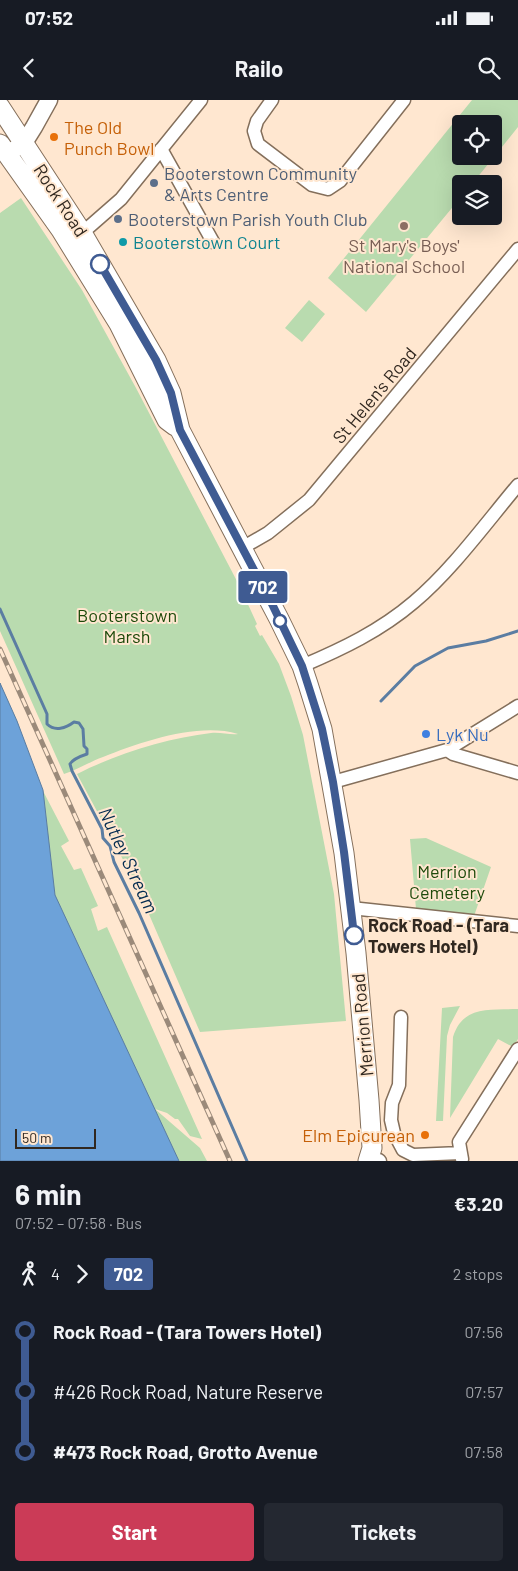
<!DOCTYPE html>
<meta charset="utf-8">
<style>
:root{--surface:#171b24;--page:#242831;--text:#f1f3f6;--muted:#9ea1a6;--accent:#cb3b57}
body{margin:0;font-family:Barlow,sans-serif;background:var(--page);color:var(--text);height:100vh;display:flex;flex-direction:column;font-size:19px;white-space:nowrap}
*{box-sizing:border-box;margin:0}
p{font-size:16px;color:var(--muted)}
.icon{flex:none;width:28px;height:28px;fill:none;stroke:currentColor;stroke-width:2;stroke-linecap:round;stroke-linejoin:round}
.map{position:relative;height:1061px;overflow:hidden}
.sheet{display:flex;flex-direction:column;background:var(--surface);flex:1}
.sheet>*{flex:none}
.badge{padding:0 10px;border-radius:4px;font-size:18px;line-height:32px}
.tools{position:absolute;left:452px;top:15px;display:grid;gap:10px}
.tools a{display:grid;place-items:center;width:50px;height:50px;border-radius:5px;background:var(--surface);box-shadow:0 5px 20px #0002;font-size:25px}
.scale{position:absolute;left:15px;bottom:12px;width:81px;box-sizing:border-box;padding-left:5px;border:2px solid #312820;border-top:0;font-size:14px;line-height:18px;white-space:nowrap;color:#312820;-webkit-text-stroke:4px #ffe7d0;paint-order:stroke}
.map>.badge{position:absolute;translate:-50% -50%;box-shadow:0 0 0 2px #fff}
.legs{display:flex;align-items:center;gap:8px;height:55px;padding:0 15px;font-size:16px}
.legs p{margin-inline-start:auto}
.overview{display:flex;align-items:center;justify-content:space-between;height:85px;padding:0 15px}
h1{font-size:28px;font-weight:700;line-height:38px}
.cta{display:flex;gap:10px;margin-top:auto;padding:10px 15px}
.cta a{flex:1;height:58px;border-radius:5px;background:var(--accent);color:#fff;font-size:20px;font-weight:700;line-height:58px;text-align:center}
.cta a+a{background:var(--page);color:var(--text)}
ul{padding:0 15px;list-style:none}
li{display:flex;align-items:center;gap:18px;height:60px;font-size:19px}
li i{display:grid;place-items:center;width:8px;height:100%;margin:0 6px;background:currentColor}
li i::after{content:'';width:12px;height:12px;margin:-6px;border:4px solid;border-radius:50%;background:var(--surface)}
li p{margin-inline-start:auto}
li:first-child i{background:linear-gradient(#0000 50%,currentColor 0)}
li:last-child i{background:linear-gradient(currentColor 50%,#0000 0)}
.status{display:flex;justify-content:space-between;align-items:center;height:35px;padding:0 25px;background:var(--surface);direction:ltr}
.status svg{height:14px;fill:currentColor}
header{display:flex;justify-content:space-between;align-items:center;height:65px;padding:0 15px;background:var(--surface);font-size:22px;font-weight:700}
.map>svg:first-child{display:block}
</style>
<div class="status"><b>07:52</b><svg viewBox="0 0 49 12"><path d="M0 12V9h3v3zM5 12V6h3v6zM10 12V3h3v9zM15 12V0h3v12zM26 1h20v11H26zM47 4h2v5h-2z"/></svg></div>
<header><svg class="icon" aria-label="back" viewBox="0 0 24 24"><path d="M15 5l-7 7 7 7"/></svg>Railo<svg class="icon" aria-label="search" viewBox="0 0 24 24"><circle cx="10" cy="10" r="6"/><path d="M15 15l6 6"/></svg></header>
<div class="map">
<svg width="518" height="1061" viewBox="0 0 518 1061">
<rect width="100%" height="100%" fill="#ffe7d0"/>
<path fill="#b9dbaf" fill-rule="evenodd" d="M 472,0 L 518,0 L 518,27 L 472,84 L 461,84 L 461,97 L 366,212 L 328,178 ZM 461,24 L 494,24 L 494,56 L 461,56 Z
M 21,98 L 82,190 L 136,288 L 239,485 L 257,524 L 255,526 L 260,536 L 262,535 L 279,564 L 291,596 L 303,635 L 334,794 L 346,921 L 200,932 L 135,782 L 77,674 C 116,654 168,638 211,633 C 220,632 230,635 238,634 C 198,622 141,642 103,657 C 89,662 77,670 64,674 L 0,531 L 0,113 Z
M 309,200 L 325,214 L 302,242 L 285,228 Z
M 0,583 L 17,621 L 42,689 L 69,741 L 61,746 L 74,770 L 81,768 L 98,806 L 91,809 L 98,831 L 107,827 L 202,1039 L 190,1036 L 178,1019 L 175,1019 L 167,1013 L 155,1009 L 200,1048 L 207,1061 L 0,1061 Z
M 426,738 L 491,767 L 474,816 L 416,809 L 410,739 Z
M 460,906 L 450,925 L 447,936 L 443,1021 L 436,1021 L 442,908 Z
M 518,909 L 518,939 L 513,947 L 498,939 L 450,1018 L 453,937 C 463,905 490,910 518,909 Z"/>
<path fill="#6da2d9" stroke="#5b7da2" d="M 0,583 L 17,621 L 43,690 L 55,795 L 179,1061 L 0,1061 Z"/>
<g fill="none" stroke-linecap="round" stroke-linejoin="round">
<path stroke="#5b7da2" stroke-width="3" d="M 0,509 L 47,614 L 47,624 C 55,632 66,628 74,622 L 79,623 L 83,629 L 84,646 L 87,649 L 87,654 C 81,656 73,659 70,664 L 72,671 L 102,729 L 103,738 L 110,746 L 114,762 L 139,813 L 247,1061
M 381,601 L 415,566 L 448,548 L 486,541 L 518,531"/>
<g stroke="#846f5b" stroke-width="15">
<path id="minor" d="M 272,0 L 257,21 L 254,31 L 258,44 L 312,85 L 328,89 L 340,81 L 404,0
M 161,49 L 213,142
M 81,131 L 89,127 L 121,99 L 201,0
M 242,448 L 268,433 L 309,400 L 518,149
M 302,566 C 342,549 380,531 414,502 C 452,470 486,423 518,385
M 447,650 L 453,654 L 518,673
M 333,682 L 447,650 L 518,606
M 351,808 L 518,826
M 401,917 L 399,985 L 392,1003 L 391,1020 L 394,1033 L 403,1050 L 413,1055 L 461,1053
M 462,1059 L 459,1042 L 518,949
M 379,1060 L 380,1061"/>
</g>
<g stroke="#846f5b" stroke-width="19">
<path id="tertiary" d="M 7,54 L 24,43 L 34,27 L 49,0"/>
</g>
<g stroke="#846f5b" stroke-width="21">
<path id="secondary" d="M 0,7 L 81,131 L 156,260 L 171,293 L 180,330 L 279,519 L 302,566 L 308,584 L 322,629 L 344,753 L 356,853 L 369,1000 L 372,1048 L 368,1061
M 0,44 L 61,130 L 119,224 L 167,320 L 175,326"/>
</g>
<use href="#minor" stroke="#fff" stroke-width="12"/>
<use href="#tertiary" stroke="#fff" stroke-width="16"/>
<use href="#secondary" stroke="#fff" stroke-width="19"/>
<g stroke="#9b8a7a" stroke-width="5">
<path id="rail" d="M 0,549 L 230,1061"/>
</g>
<use href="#rail" stroke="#ffe7d0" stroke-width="3" stroke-dasharray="9" stroke-linecap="butt"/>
</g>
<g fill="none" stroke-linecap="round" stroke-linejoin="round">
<g stroke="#fff" stroke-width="11">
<path id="line-1" d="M 100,164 L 156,260 L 171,293 L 180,330 L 273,506 L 302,566 L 322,629 L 333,682 L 344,752 L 354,835"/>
</g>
<use href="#line-1" stroke="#3f5b92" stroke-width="8"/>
</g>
<g fill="#e8710a" stroke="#ffe7d0" stroke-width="2">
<circle cx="54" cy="37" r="5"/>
<circle cx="425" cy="1035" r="5"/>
</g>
<g fill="#5c6f8a" stroke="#ffe7d0" stroke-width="2">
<circle cx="154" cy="83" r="5"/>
<circle cx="118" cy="119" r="5"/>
</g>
<circle fill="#8d6e63" stroke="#ffe7d0" stroke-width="2" cx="404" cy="126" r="5"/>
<circle fill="#0f9aa8" stroke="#ffe7d0" stroke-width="2" cx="123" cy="142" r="5"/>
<g fill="#fff" stroke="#3f5b92" stroke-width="2.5">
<circle cx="100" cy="164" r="9"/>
<circle cx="280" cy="521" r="6"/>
<circle cx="354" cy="835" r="9"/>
</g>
<circle fill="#3f7fe0" stroke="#ffe7d0" stroke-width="2" cx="426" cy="634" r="5"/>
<g text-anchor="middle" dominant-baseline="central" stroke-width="4" stroke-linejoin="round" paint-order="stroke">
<g font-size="18" fill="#c56008" stroke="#ffe7d0" text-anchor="start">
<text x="64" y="27">The Old<tspan x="64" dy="21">Punch Bowl</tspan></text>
<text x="415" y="1035" text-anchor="end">Elm Epicurean</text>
</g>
<g font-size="18" fill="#4e5e75" stroke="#ffe7d0" text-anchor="start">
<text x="164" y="73">Booterstown Community<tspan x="164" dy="21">&amp; Arts Centre</tspan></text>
<text x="128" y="119">Booterstown Parish Youth Club</text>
</g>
<g font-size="18" fill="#312820" stroke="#ffe7d0">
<text transform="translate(61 100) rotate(57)">Rock Road</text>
<text transform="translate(374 295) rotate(-50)">St Helen's Road</text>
<text transform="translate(362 925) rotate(-95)">Merrion Road</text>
</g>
<g font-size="18" fill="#0d838f" stroke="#ffe7d0" text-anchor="start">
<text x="133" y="142">Booterstown Court</text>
</g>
<g font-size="18" fill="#785e54" stroke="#ffe7d0">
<text x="404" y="145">St Mary's Boys'<tspan x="404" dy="21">National School</tspan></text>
</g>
<g font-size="18" fill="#1c4909" stroke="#ffe7d0">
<text x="127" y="515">Booterstown<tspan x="127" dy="21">Marsh</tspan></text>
<text x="447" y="771">Merrion<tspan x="447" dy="21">Cemetery</tspan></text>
</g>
<g font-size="18" fill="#366cbe" stroke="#ffe7d0" text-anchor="start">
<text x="436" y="634">Lyk Nu</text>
</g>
<g font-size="18" font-weight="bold" fill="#312820" stroke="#ffe7d0" text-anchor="start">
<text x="368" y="825">Rock Road - (Tara<tspan x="368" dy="21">Towers Hotel)</tspan></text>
</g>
<g font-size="19" font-style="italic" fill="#042c50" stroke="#ffe7d0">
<text transform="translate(129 760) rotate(65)">Nutley Stream</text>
</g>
</g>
</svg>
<div class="tools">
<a><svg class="icon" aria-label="locate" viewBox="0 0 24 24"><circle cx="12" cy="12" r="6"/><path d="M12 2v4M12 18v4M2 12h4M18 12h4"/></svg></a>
<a><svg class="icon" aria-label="layers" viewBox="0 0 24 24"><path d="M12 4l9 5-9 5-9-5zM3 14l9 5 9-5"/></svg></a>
</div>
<div class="scale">50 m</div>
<b class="badge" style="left:263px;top:487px;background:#3f5b92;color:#fff">702</b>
</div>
<section class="sheet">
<div class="overview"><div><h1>6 min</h1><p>07:52 – 07:58 · Bus</p></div><b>€3.20</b></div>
<div class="legs"><svg class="icon" aria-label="walk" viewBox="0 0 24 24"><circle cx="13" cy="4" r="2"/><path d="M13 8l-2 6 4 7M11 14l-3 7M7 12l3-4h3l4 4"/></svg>4<svg class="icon" aria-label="forward" viewBox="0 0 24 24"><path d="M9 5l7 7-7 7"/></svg><b class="badge" style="background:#3f5b92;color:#fff">702</b><p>2 stops</p></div>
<ul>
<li><i style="color:#3f5b92"></i><b>Rock Road - (Tara Towers Hotel)</b><p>07:56</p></li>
<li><i style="color:#3f5b92"></i><span>#426 Rock Road, Nature Reserve</span><p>07:57</p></li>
<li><i style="color:#3f5b92"></i><b>#473 Rock Road, Grotto Avenue</b><p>07:58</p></li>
</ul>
<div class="cta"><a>Start</a><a>Tickets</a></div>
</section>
